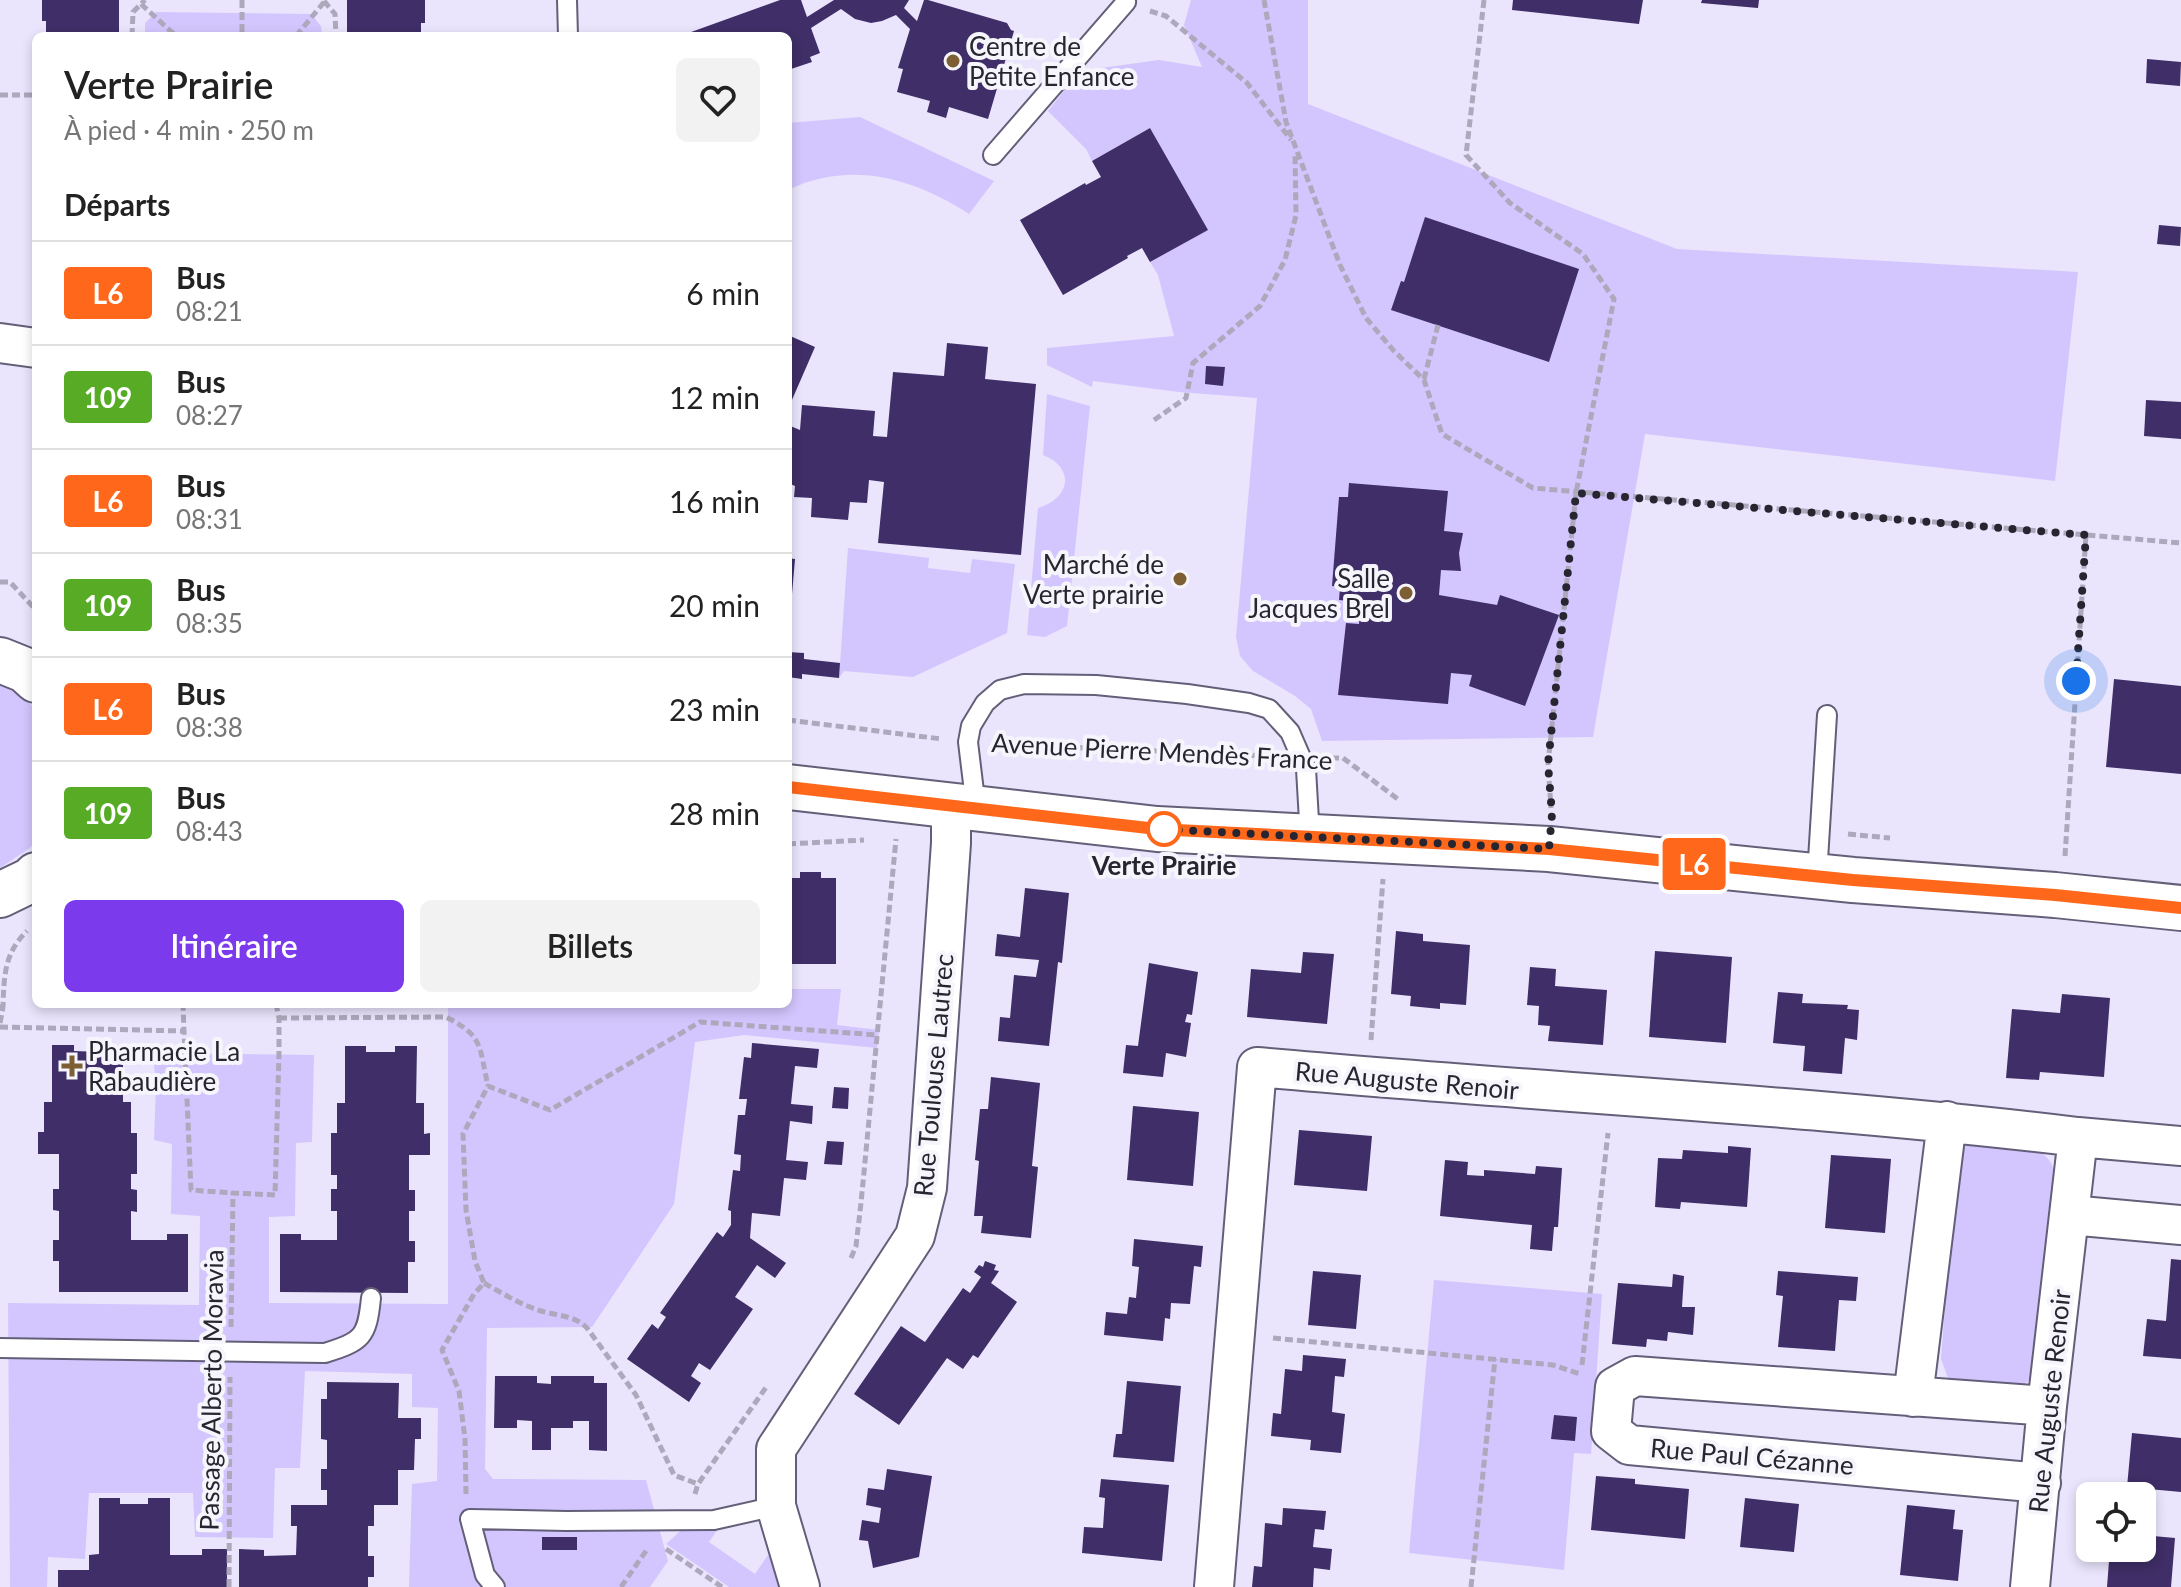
<!DOCTYPE html>
<html lang="fr">
<meta charset="utf-8">
<style>
:root{--surface:#fff;--page:#f2f2f2;--text:#222;--muted:#767676;--line:#e0e0e0;--accent:#7c3aed}
body{margin:0;font-family:Lato,sans-serif;background:var(--page);color:var(--text);height:100vh;display:flex;flex-direction:column;font-size:30px;white-space:nowrap}
*{box-sizing:border-box;margin:0}
p{font-size:26px;color:var(--muted)}
.icon{flex:none;width:44px;height:44px;fill:none;stroke:currentColor;stroke-width:2;stroke-linecap:round;stroke-linejoin:round}
.map{position:relative;flex:1;overflow:hidden}
.drawer{position:absolute;left:32px;top:32px;width:760px;height:976px;display:flex;flex-direction:column;background:var(--surface);border-radius:12px;box-shadow:0 4px 12px #0003}
.drawer>*{flex:none}
.badge{padding:0 16px;border-radius:6px;font-size:28px;line-height:52px}
.buttons{position:absolute;left:2076px;top:1482px;display:grid;gap:16px}
.buttons a{display:grid;place-items:center;width:80px;height:80px;border-radius:12px;background:var(--surface);box-shadow:0 4px 12px #0003;font-size:40px}
.you{position:absolute;width:40px;height:40px;margin:-20px;border:6px solid #fff;border-radius:50%;background:#1a73e8;box-shadow:0 0 0 12px #1a73e833}
.map>.badge{position:absolute;translate:-50% -50%;box-shadow:0 0 0 4px #fff}
h2{padding:0 32px;font-size:30px;line-height:72px}
.round{display:grid;place-items:center;flex:none;width:84px;height:84px;border-radius:12px;background:var(--page)}
.headline{display:flex;align-items:center;justify-content:space-between;height:136px;padding:0 32px}
h1{font-size:38px;font-weight:600;line-height:60px}
.primary-button{display:flex;gap:16px;margin-top:auto;padding:16px 32px}
.primary-button a{flex:1;height:92px;border-radius:12px;background:var(--accent);color:#fff;font-size:32px;font-weight:600;line-height:92px;text-align:center}
.primary-button a+a{background:var(--page);color:var(--text)}
ul{padding:0;list-style:none}
li{display:flex;align-items:center;gap:24px;height:104px;padding:0 32px;border-top:2px solid var(--line)}
li div{flex:1}
li b{display:block;font-size:30px}
li em{font-style:normal}
li .badge{min-width:88px;font-weight:700;text-align:center}
.map>svg:first-child{display:block}
</style>
<div class="map">
<svg width="2181" height="1587" viewBox="0 0 2181 1587">
<rect width="100%" height="100%" fill="#eae5fc"/>
<path fill="#d3c6fe" d="M 1191,0 L 1308,0 L 1308,104 L 1677,249 L 2078,272 L 2055,481 L 1645,434 L 1593,737 L 1322,741 L 1311,709 L 1295,696 L 1253,671 L 1240,656 L 1236,637 L 1257,398 L 1179,392 L 1093,381 L 1092,387 L 1047,365 L 1047,348 L 1174,336 L 1158,275 L 1150,262 L 1207,230 L 1150,128 L 1092,161 L 1086,149 L 1048,111 L 1069,84 L 1101,68 L 1159,60 L 1202,67 L 1184,25 Z
M 156,12 L 311,14 L 321,26 L 322,36 L 145,36 L 145,23 Z
M 860,117 L 994,181 L 969,214 C 913,178 851,160 788,190 L 788,123 Z
M 1047,394 L 1090,406 L 1067,626 L 1045,637 L 1027,635 L 1038,508 C 1070,499 1076,468 1043,455 Z
M 848,548 L 929,558 L 928,568 L 970,573 L 972,559 L 1015,564 L 1007,633 L 913,677 L 844,671 L 839,678 Z
M 0,683 L 30,703 L 36,711 L 36,840 L 30,848 L 0,868 Z
M 788,989 L 841,989 L 837,1025 L 879,1030 L 877,1048 L 744,1035 L 695,1042 L 674,1204 L 592,1327 L 487,1328 L 485,1469 L 493,1479 L 646,1480 L 668,1561 L 650,1587 L 409,1587 L 412,1484 L 437,1481 L 438,1408 L 412,1407 L 412,1374 L 305,1371 L 300,1468 L 275,1468 L 273,1538 L 195,1537 L 193,1493 L 89,1493 L 85,1559 L 48,1557 L 47,1587 L 10,1587 L 8,1303 L 199,1305 L 200,1216 L 171,1214 L 172,1144 L 154,1140 L 156,1086 L 153,1053 L 314,1055 L 312,1142 L 296,1143 L 295,1216 L 269,1217 L 269,1303 L 448,1304 L 448,1004 L 788,1004 Z
M 1985,1140 C 2016,1144 2050,1141 2057,1180 L 2036,1373 L 2021,1388 L 1968,1389 L 1948,1378 L 1941,1359 L 1956,1165 L 1966,1144 Z
M 1434,1280 L 1602,1294 L 1591,1454 L 1574,1453 L 1564,1570 L 1409,1553 Z
M 722,1523 L 709,1542 L 755,1574 L 768,1555 L 789,1567 L 791,1587 L 729,1587 L 666,1544 L 688,1524 Z"/>
<path fill="#3f2e67" d="M 42,0 L 119,0 L 119,36 L 46,36 L 46,21 L 42,21 Z
M 347,0 L 425,0 L 425,23 L 421,23 L 421,36 L 347,36 Z
M 780,0 L 801,0 L 807,17 L 834,0 L 909,0 L 904,8 L 917,21 L 924,0 L 928,0 L 1007,23 L 1011,30 L 1014,31 L 988,119 L 949,107 L 946,118 L 927,112 L 930,101 L 897,92 L 903,69 L 898,68 L 910,29 L 896,15 L 882,21 L 871,23 L 855,19 L 841,9 L 811,28 L 820,53 L 810,57 L 812,62 L 788,70 L 788,36 L 680,36 Z
M 1513,0 L 1643,0 L 1639,24 L 1512,10 Z
M 1702,0 L 1759,0 L 1758,8 L 1701,3 Z
M 2147,59 L 2181,62 L 2180,86 L 2146,83 Z
M 1150,128 L 1208,230 L 1150,262 L 1142,248 L 1127,256 L 1128,258 L 1063,295 L 1020,220 L 1085,183 L 1086,185 L 1101,177 L 1092,161 Z
M 1425,217 L 1579,269 L 1549,362 L 1391,310 L 1401,281 L 1404,282 Z
M 2159,225 L 2181,227 L 2180,246 L 2157,244 Z
M 788,335 L 815,347 L 788,409 Z
M 947,343 L 988,347 L 985,379 L 1036,384 L 1021,555 L 878,543 L 884,482 L 869,480 L 867,503 L 850,502 L 848,520 L 811,517 L 812,498 L 794,497 L 795,486 L 788,483 L 788,425 L 800,430 L 802,405 L 875,411 L 873,436 L 887,437 L 893,372 L 944,376 Z
M 1206,366 L 1225,367 L 1223,386 L 1205,384 Z
M 2146,400 L 2181,402 L 2181,439 L 2144,436 Z
M 1349,483 L 1448,491 L 1444,531 L 1463,533 L 1459,553 L 1461,571 L 1441,570 L 1439,595 L 1497,605 L 1500,595 L 1559,615 L 1525,706 L 1469,686 L 1472,675 L 1451,673 L 1448,704 L 1338,695 L 1346,623 L 1359,624 L 1361,602 L 1339,600 L 1340,587 L 1332,586 L 1339,497 L 1348,497 Z
M 788,558 L 795,559 L 792,594 L 788,594 Z
M 788,652 L 804,653 L 804,659 L 840,663 L 839,678 L 802,674 L 802,679 L 788,677 Z
M 2114,679 L 2181,686 L 2181,774 L 2106,767 Z
M 800,872 L 821,872 L 821,878 L 836,878 L 836,964 L 788,964 L 788,878 L 800,878 Z
M 1025,888 L 1069,893 L 1062,963 L 1058,962 L 1049,1046 L 998,1041 L 1000,1017 L 1010,1018 L 1014,975 L 1036,977 L 1039,960 L 995,956 L 997,934 L 1020,937 Z
M 1396,931 L 1423,934 L 1423,941 L 1470,945 L 1466,1005 L 1440,1003 L 1440,1009 L 1410,1006 L 1411,996 L 1391,994 Z
M 1655,951 L 1732,957 L 1726,1043 L 1649,1037 Z
M 1303,952 L 1334,954 L 1327,1024 L 1247,1017 L 1251,969 L 1301,973 Z
M 1149,963 L 1198,972 L 1192,1015 L 1187,1014 L 1185,1022 L 1191,1023 L 1186,1057 L 1166,1053 L 1163,1077 L 1123,1073 L 1126,1045 L 1138,1046 Z
M 1530,967 L 1556,969 L 1555,986 L 1607,990 L 1603,1045 L 1548,1041 L 1550,1026 L 1538,1025 L 1539,1006 L 1527,1005 Z
M 1778,992 L 1803,994 L 1802,1003 L 1848,1005 L 1847,1009 L 1859,1010 L 1857,1040 L 1845,1038 L 1842,1074 L 1803,1071 L 1805,1046 L 1773,1043 Z
M 2062,994 L 2110,998 L 2104,1077 L 2040,1072 L 2039,1080 L 2006,1078 L 2012,1009 L 2060,1013 Z
M 752,1043 L 819,1049 L 817,1068 L 795,1066 L 791,1104 L 813,1106 L 812,1124 L 790,1121 L 786,1160 L 808,1162 L 806,1180 L 784,1178 L 780,1216 L 752,1213 L 750,1238 L 786,1263 L 775,1278 L 757,1265 L 735,1297 L 753,1309 L 710,1370 L 699,1363 L 691,1376 L 701,1383 L 689,1402 L 627,1359 L 652,1324 L 658,1329 L 666,1317 L 660,1313 L 717,1232 L 723,1237 L 731,1225 L 731,1211 L 728,1210 L 733,1170 L 740,1171 L 741,1155 L 734,1154 L 738,1115 L 745,1115 L 747,1099 L 739,1099 L 744,1057 L 751,1058 Z
M 52,1045 L 74,1045 L 74,1051 L 102,1052 L 102,1046 L 123,1045 L 123,1102 L 131,1102 L 131,1133 L 137,1133 L 137,1174 L 131,1174 L 131,1189 L 137,1190 L 137,1212 L 131,1211 L 131,1240 L 167,1240 L 167,1234 L 188,1234 L 188,1292 L 59,1292 L 59,1261 L 53,1261 L 53,1240 L 59,1240 L 59,1211 L 53,1210 L 53,1189 L 59,1189 L 59,1154 L 38,1154 L 38,1132 L 44,1132 L 44,1102 L 52,1102 Z
M 345,1046 L 366,1046 L 366,1052 L 395,1052 L 395,1046 L 417,1046 L 416,1103 L 424,1103 L 424,1134 L 430,1133 L 430,1155 L 409,1155 L 409,1190 L 415,1190 L 415,1211 L 409,1211 L 409,1241 L 415,1241 L 415,1262 L 408,1262 L 408,1293 L 280,1292 L 280,1234 L 301,1234 L 301,1240 L 337,1240 L 337,1211 L 331,1211 L 331,1189 L 337,1189 L 337,1175 L 331,1175 L 331,1133 L 337,1133 L 337,1103 L 345,1103 Z
M 991,1077 L 1040,1083 L 1032,1166 L 1038,1167 L 1031,1238 L 981,1233 L 983,1216 L 974,1216 L 979,1161 L 975,1160 L 980,1109 L 988,1109 Z
M 834,1087 L 849,1088 L 848,1109 L 832,1108 Z
M 1133,1106 L 1199,1112 L 1193,1186 L 1127,1180 Z
M 1299,1130 L 1372,1136 L 1367,1191 L 1294,1185 Z
M 827,1141 L 844,1142 L 842,1165 L 824,1164 Z
M 1728,1146 L 1751,1148 L 1747,1207 L 1681,1202 L 1680,1209 L 1655,1207 L 1658,1158 L 1682,1159 L 1683,1150 L 1728,1153 Z
M 1831,1155 L 1891,1159 L 1885,1233 L 1825,1228 Z
M 1445,1160 L 1468,1162 L 1467,1175 L 1484,1176 L 1484,1170 L 1535,1174 L 1536,1166 L 1562,1168 L 1558,1227 L 1554,1227 L 1552,1251 L 1530,1249 L 1532,1225 L 1440,1216 Z
M 1134,1239 L 1203,1246 L 1201,1267 L 1194,1266 L 1190,1304 L 1171,1303 L 1170,1319 L 1165,1318 L 1163,1341 L 1104,1335 L 1106,1312 L 1127,1314 L 1129,1297 L 1136,1298 L 1139,1267 L 1132,1266 Z
M 2171,1259 L 2181,1260 L 2181,1359 L 2143,1356 L 2147,1319 L 2166,1321 Z
M 985,1261 L 996,1265 L 994,1270 L 999,1271 L 991,1283 L 1017,1302 L 978,1358 L 973,1355 L 963,1369 L 947,1358 L 899,1425 L 854,1394 L 901,1326 L 925,1342 L 963,1288 L 970,1293 L 981,1277 L 974,1272 L 979,1265 L 983,1267 Z
M 1313,1271 L 1361,1275 L 1356,1329 L 1308,1325 Z
M 1778,1271 L 1858,1277 L 1856,1301 L 1839,1300 L 1835,1351 L 1778,1347 L 1783,1296 L 1776,1295 Z
M 1673,1274 L 1684,1276 L 1682,1307 L 1695,1307 L 1693,1335 L 1668,1332 L 1667,1341 L 1647,1339 L 1646,1347 L 1612,1344 L 1618,1283 L 1672,1287 Z
M 1303,1355 L 1346,1359 L 1344,1377 L 1335,1376 L 1332,1412 L 1345,1414 L 1341,1453 L 1310,1450 L 1311,1440 L 1271,1436 L 1273,1413 L 1281,1414 L 1285,1369 L 1302,1371 Z
M 495,1376 L 537,1376 L 537,1383 L 551,1384 L 551,1376 L 594,1376 L 594,1383 L 607,1383 L 607,1451 L 589,1450 L 589,1421 L 573,1421 L 573,1428 L 551,1428 L 551,1450 L 532,1450 L 532,1421 L 517,1420 L 517,1428 L 494,1428 Z
M 1127,1381 L 1181,1386 L 1174,1462 L 1113,1457 L 1116,1434 L 1122,1434 Z
M 327,1382 L 399,1383 L 398,1418 L 421,1418 L 421,1439 L 415,1439 L 414,1470 L 398,1470 L 398,1505 L 374,1505 L 374,1526 L 368,1526 L 368,1556 L 374,1556 L 374,1577 L 368,1577 L 368,1587 L 239,1587 L 239,1549 L 264,1550 L 264,1556 L 296,1555 L 297,1526 L 291,1526 L 291,1505 L 327,1505 L 327,1490 L 321,1490 L 321,1469 L 327,1469 L 327,1440 L 321,1439 L 321,1399 L 327,1399 Z
M 1554,1415 L 1577,1417 L 1575,1441 L 1551,1439 Z
M 2132,1433 L 2181,1438 L 2181,1492 L 2127,1487 Z
M 887,1469 L 932,1476 L 919,1557 L 873,1568 L 868,1541 L 859,1540 L 862,1520 L 879,1523 L 881,1508 L 866,1505 L 868,1488 L 884,1490 Z
M 1596,1476 L 1635,1479 L 1635,1484 L 1689,1489 L 1685,1539 L 1591,1530 Z
M 1101,1479 L 1169,1485 L 1162,1561 L 1082,1553 L 1084,1527 L 1103,1528 L 1105,1498 L 1099,1497 Z
M 99,1498 L 120,1498 L 120,1504 L 148,1504 L 148,1498 L 170,1498 L 170,1555 L 202,1555 L 202,1549 L 227,1549 L 227,1587 L 58,1587 L 58,1570 L 89,1570 L 89,1555 L 99,1554 Z
M 1745,1498 L 1799,1504 L 1794,1552 L 1740,1547 Z
M 1907,1505 L 1955,1510 L 1953,1529 L 1963,1530 L 1958,1581 L 1900,1575 Z
M 1283,1508 L 1326,1511 L 1324,1530 L 1315,1529 L 1313,1547 L 1332,1549 L 1330,1570 L 1314,1568 L 1313,1587 L 1252,1587 L 1254,1566 L 1262,1567 L 1265,1523 L 1282,1525 Z
M 2142,1535 L 2175,1538 L 2171,1587 L 2107,1587 L 2110,1548 L 2142,1548 Z
M 542,1537 L 577,1537 L 577,1550 L 542,1550 Z"/>
<g fill="none" stroke-linecap="round" stroke-linejoin="round">
<g stroke="#645f78" stroke-width="22">
<path id="service" d="M 567,0 L 568,36
M 993,155 L 1126,2 L 1125,0
M 976,808 L 968,742 L 971,726 L 985,703 L 1000,690 L 1024,684 L 1096,685 L 1187,694 L 1249,703 L 1269,709 L 1290,732 L 1306,769 L 1310,838
M 1817,876 L 1827,715
M 0,1348 L 325,1353 C 362,1341 367,1338 371,1298
M 495,1587 L 485,1575 L 470,1519 L 566,1521 L 714,1520 L 776,1506"/>
</g>
<g stroke="#645f78" stroke-width="42">
<path id="minor" d="M 0,343 L 36,348
M 2070,1215 L 2181,1225
M 1913,1397 L 1947,1121
M 2041,1483 L 1629,1445 L 1611,1431 L 1615,1387 L 1635,1376 L 2047,1406
M 800,1587 L 776,1506 L 776,1449 L 915,1236 L 927,1188 L 951,843 L 951,805
M 1214,1587 L 1257,1067 C 1530,1092 1805,1104 2078,1137
M 2030,1587 L 2047,1406 L 2078,1137 L 2181,1146"/>
</g>
<g stroke="#645f78" stroke-width="48">
<path id="tertiary" d="M 0,660 L 25,670 L 36,680
M 788,787 L 1157,829 L 1549,849 L 1853,880 L 2055,895 L 2181,908
M 0,895 L 31,880 L 36,875"/>
</g>
<path stroke="#ada8bc" stroke-width="5" stroke-dasharray="8 4" stroke-linecap="butt" d="M 242,0 L 242,36
M 1264,0 L 1286,122 L 1340,265 L 1366,318 L 1394,351 L 1424,380 L 1442,434 L 1533,488 L 2181,543
M 1484,0 L 1466,155 L 1510,203 L 1583,254 L 1614,299 L 1576,493 L 1548,764 L 1551,808
M 324,1 L 335,14 L 336,36
M 141,4 L 176,36
M 1150,11 L 1166,16 L 1247,83 L 1291,140
M 132,36 L 133,12 L 145,0
M 296,36 L 325,1
M 0,95 L 36,95
M 1424,379 L 1438,325
M 1154,420 L 1186,398 L 1193,363 L 1260,306 L 1285,260 L 1296,215 L 1295,153
M 0,582 L 10,582 L 36,610
M 788,720 L 942,739
M 996,744 L 1269,756
M 1331,758 L 1343,758 L 1399,800
M 1848,834 L 1890,838
M 788,844 L 864,840
M 2065,856 L 2086,535
M 185,1004 L 183,1005 L 184,1031 L 191,1190 L 233,1193
M 0,1007 L 3,1007 C 4,977 4,953 27,931
M 279,1018 L 446,1017 C 484,1036 479,1047 488,1086
M 0,1023 L 3,1007
M 0,1027 L 184,1031
M 1371,1040 L 1383,879
M 851,1258 L 856,1246 L 861,1203 L 896,839
M 484,1283 C 502,1293 521,1305 541,1311 C 558,1316 574,1315 587,1328 L 636,1395 L 674,1475 L 698,1484
M 231,1327 L 233,1193 L 275,1195 L 279,1054 L 279,1018 L 276,1004
M 1273,1338 L 1553,1365 L 1580,1374
M 1582,1365 L 1608,1133
M 466,1494 L 465,1439 L 459,1391 L 442,1350 L 474,1294 L 484,1283 L 475,1261 L 466,1210 L 463,1134 L 488,1086 L 550,1110 L 700,1022 L 878,1035
M 695,1494 L 698,1484 L 767,1386
M 666,1549 L 722,1587
M 229,1587 L 230,1377
M 621,1587 L 648,1548
M 1471,1587 L 1495,1359"/>
<use href="#service" stroke="#fff" stroke-width="18"/>
<use href="#minor" stroke="#fff" stroke-width="38"/>
<use href="#tertiary" stroke="#fff" stroke-width="44"/>
</g>
<g fill="none" stroke-linecap="round" stroke-linejoin="round">
<g stroke="#fff" stroke-width="18">
<path id="line" d="M 788,787 L 1157,829 L 1549,849 L 1853,880 L 2055,895 L 2181,908"/>
</g>
<use href="#line" stroke="#ff671b" stroke-width="12"/>
<path stroke="#272530" stroke-width="8" stroke-dasharray="0 14.4" d="M 1164,829 L 1157,829 L 1549,849 L 1552,814 L 1548,764 L 1576,493 L 2086,535 L 2076,681"/>
</g>
<g fill="#7d5f33" stroke="#f6f5fb" stroke-width="3">
<circle cx="953" cy="61" r="8"/>
<circle cx="1180" cy="579" r="8"/>
<circle cx="1406" cy="593" r="8"/>
<path d="M68 1054h8v8h8v8h-8v8h-8v-8h-8v-8h8z"/>
</g>
<circle fill="#fff" stroke="#ff671b" stroke-width="4" cx="1164" cy="829" r="16"/>
<g text-anchor="middle" dominant-baseline="central" stroke-width="8" stroke-linejoin="round" paint-order="stroke">
<g font-size="26" fill="#272530" stroke="#f6f5fb" text-anchor="start">
<text x="969" y="46">Centre de<tspan x="969" dy="30">Petite Enfance</tspan></text>
<text x="1164" y="564" text-anchor="end">Marché de<tspan x="1164" dy="30">Verte prairie</tspan></text>
<text x="1390" y="578" text-anchor="end">Salle<tspan x="1390" dy="30">Jacques Brel</tspan></text>
<text x="88" y="1051">Pharmacie La<tspan x="88" dy="30">Rabaudière</tspan></text>
</g>
<g font-size="26" fill="#272530" stroke="#f6f5fb">
<text transform="translate(1162 751) rotate(3)">Avenue Pierre Mendès France</text>
<text transform="translate(933 1075) rotate(-85)">Rue Toulouse Lautrec</text>
<text transform="translate(1407 1080) rotate(5)">Rue Auguste Renoir</text>
<text transform="translate(211 1390) rotate(-89)">Passage Alberto Moravia</text>
<text transform="translate(2049 1401) rotate(-84)">Rue Auguste Renoir</text>
<text transform="translate(1752 1456) rotate(5)">Rue Paul Cézanne</text>
</g>
<g font-size="26" font-weight="bold" fill="#272530" stroke="#f6f5fb">
<text x="1164" y="865">Verte Prairie</text>
</g>
</g>
</svg>
<div class="buttons">
<a><svg class="icon" aria-label="locate" viewBox="0 0 24 24"><circle cx="12" cy="12" r="6"/><path d="M12 2v4M12 18v4M2 12h4M18 12h4"/></svg></a>
</div>
<div class="you" style="left:2076px;top:681px"></div>
<b class="badge" style="left:1694px;top:864px;background:#ff671b;color:#fff">L6</b>
<section class="drawer">
<div class="headline"><div><h1>Verte Prairie</h1><p>À pied · 4 min · 250 m</p></div><a class="round"><svg class="icon" aria-label="heart" viewBox="0 0 24 24"><path d="M12 20l-8-8c-3-5 5-10 8-4 3-6 11-1 8 4z"/></svg></a></div>
<h2>Départs</h2>
<ul>
<li><span class="badge" style="background:#ff671b;color:#fff">L6</span><div><b>Bus</b><p>08:21</p></div><em>6 min</em></li>
<li><span class="badge" style="background:#58ac25;color:#fff">109</span><div><b>Bus</b><p>08:27</p></div><em>12 min</em></li>
<li><span class="badge" style="background:#ff671b;color:#fff">L6</span><div><b>Bus</b><p>08:31</p></div><em>16 min</em></li>
<li><span class="badge" style="background:#58ac25;color:#fff">109</span><div><b>Bus</b><p>08:35</p></div><em>20 min</em></li>
<li><span class="badge" style="background:#ff671b;color:#fff">L6</span><div><b>Bus</b><p>08:38</p></div><em>23 min</em></li>
<li><span class="badge" style="background:#58ac25;color:#fff">109</span><div><b>Bus</b><p>08:43</p></div><em>28 min</em></li>
</ul>
<div class="primary-button"><a>Itinéraire</a><a>Billets</a></div>
</section>
</div>
